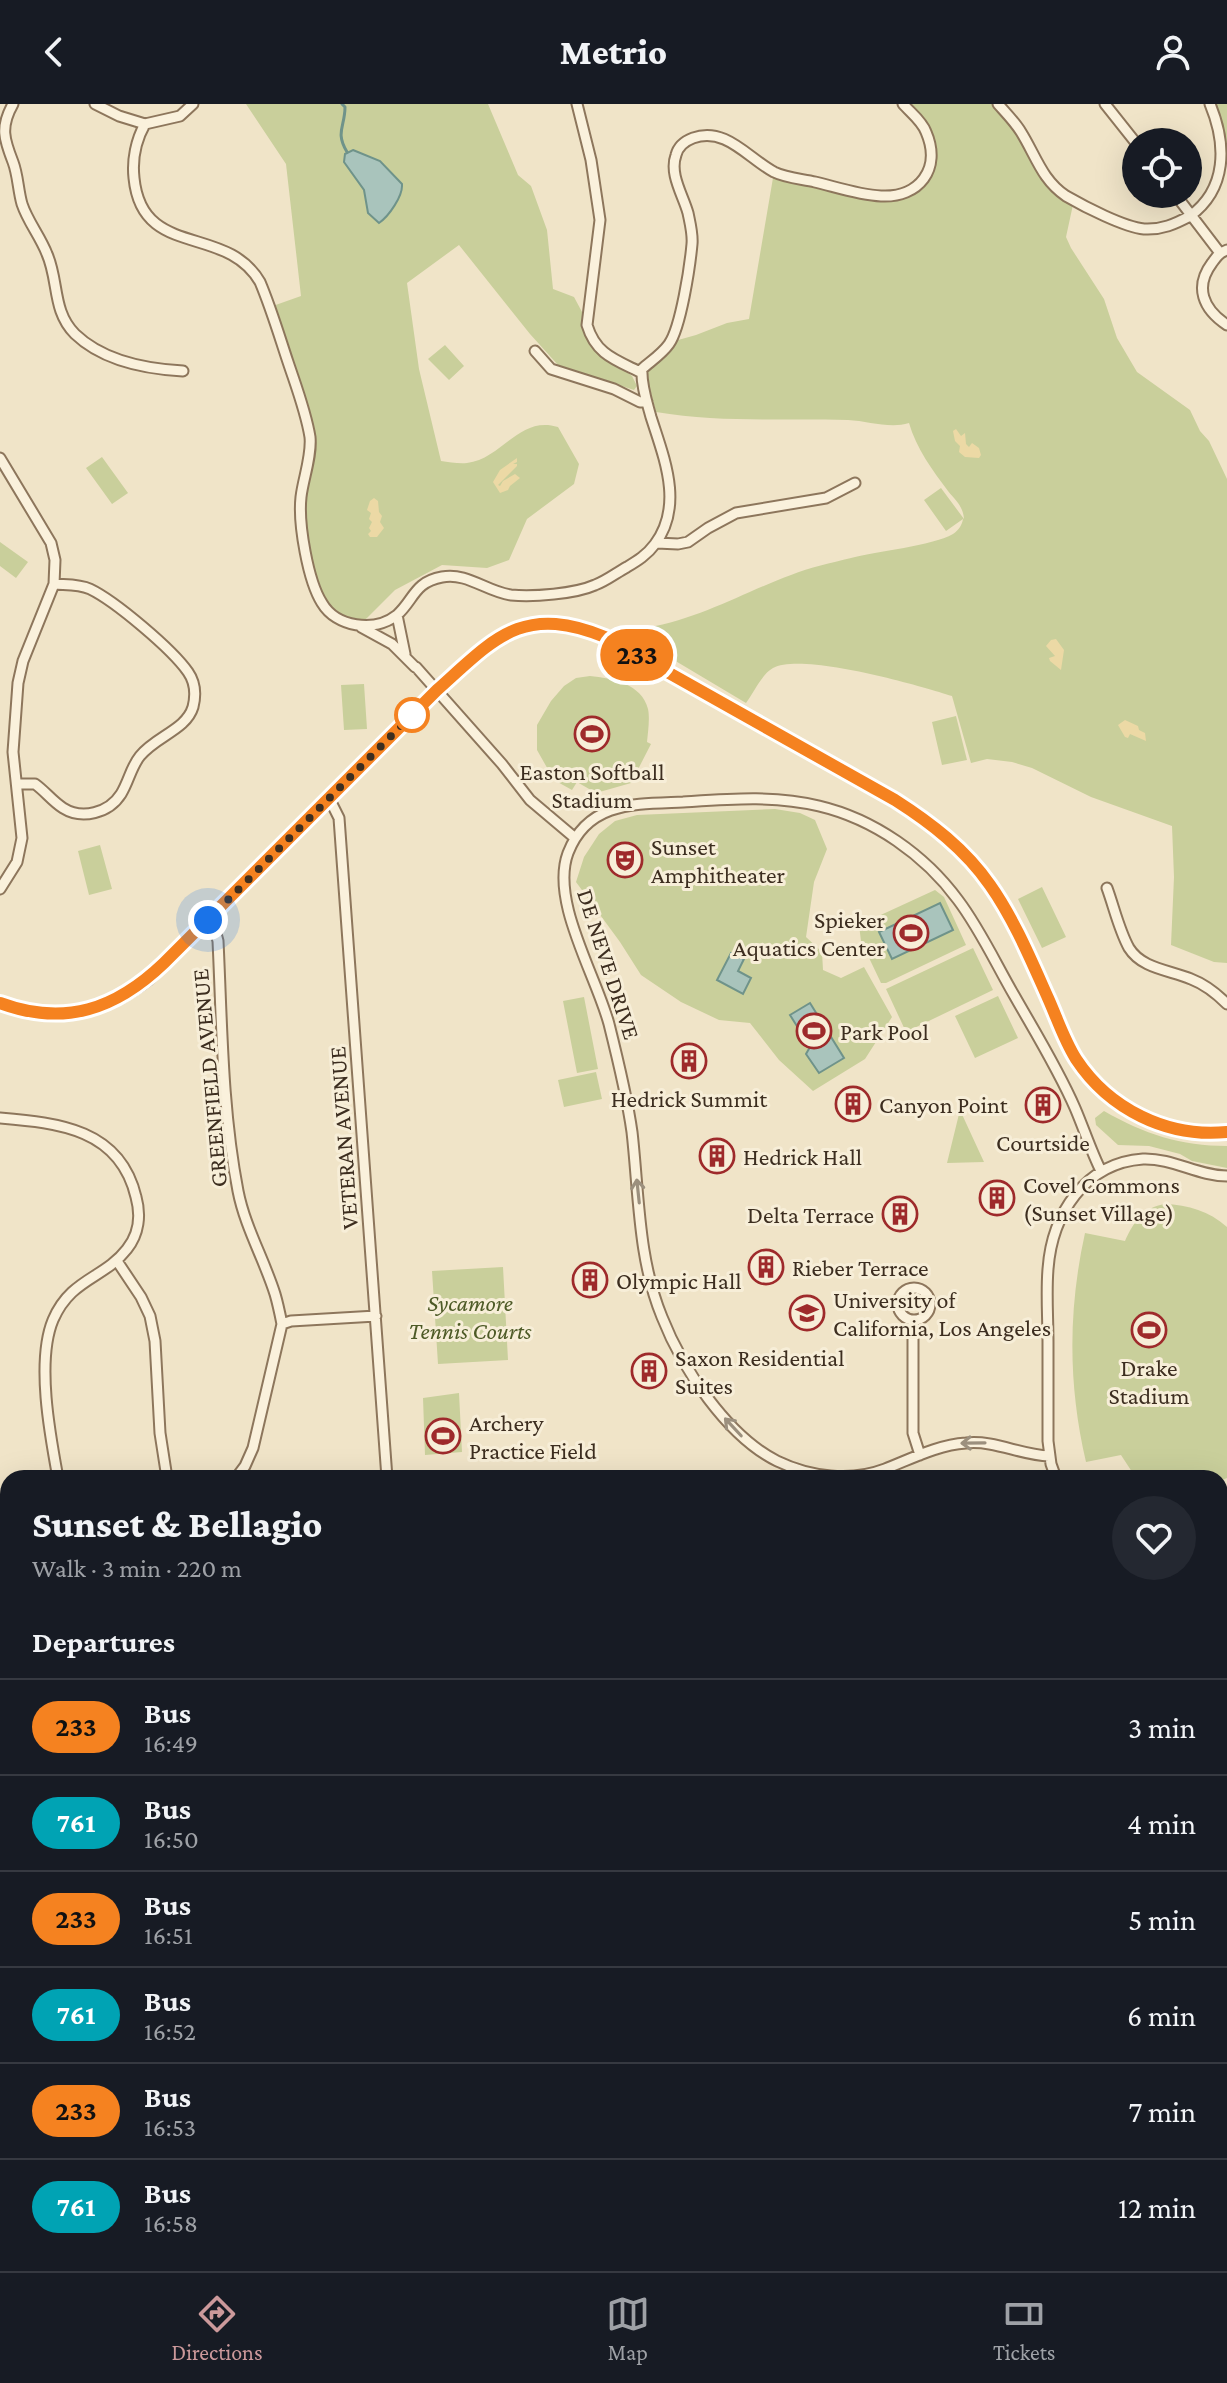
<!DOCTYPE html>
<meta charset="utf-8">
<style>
:root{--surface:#171b24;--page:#242831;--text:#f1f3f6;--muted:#9ea1a6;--line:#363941;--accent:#cc999b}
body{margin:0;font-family:"Crimson Pro",serif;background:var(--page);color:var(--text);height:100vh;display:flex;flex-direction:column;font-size:30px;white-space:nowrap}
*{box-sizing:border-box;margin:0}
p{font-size:26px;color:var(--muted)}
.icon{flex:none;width:44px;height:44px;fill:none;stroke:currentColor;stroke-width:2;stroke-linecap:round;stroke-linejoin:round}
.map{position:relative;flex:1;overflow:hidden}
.panel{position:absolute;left:0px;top:1366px;width:1228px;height:802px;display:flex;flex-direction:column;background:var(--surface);border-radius:24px 24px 0 0;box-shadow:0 8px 32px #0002}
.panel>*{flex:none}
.badge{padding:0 16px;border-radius:26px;font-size:28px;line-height:52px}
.buttons{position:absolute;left:1122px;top:24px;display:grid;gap:16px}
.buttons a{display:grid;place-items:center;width:80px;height:80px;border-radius:50%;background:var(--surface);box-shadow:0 8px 32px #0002;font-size:40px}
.you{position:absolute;width:40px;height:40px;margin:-20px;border:6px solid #fff;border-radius:50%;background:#1a73e8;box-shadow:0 0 0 12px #1a73e833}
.map>.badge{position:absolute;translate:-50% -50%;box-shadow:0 0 0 4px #fff}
h2{padding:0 32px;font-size:30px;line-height:72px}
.round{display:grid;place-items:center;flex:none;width:84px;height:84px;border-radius:42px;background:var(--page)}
.headline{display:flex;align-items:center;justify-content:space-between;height:136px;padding:0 32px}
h1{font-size:38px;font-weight:800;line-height:60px}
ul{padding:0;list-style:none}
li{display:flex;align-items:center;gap:24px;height:96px;padding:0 32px;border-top:2px solid var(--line)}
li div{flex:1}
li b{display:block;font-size:30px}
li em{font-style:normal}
li .badge{min-width:88px;font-weight:700;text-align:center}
header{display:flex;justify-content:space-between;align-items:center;height:104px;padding:0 32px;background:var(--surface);font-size:36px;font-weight:800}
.tabs{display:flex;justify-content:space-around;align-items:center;height:112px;border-top:2px solid var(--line);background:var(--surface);font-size:22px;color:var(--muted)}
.tabs a{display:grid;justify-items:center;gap:4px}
.tabs .selected{color:var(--accent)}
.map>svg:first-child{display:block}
</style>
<header><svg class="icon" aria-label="back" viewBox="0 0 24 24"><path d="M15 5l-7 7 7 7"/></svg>Metrio<svg class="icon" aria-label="person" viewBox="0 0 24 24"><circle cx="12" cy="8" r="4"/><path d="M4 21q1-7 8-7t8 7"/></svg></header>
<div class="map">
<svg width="1227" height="2167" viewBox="0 0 1227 2167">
<rect width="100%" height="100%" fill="#f0e4c8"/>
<path fill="#c9cf9b" d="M 246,0 L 488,0 L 518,71 L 531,82 L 547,126 L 553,185 L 574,193 L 605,251 L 632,272 L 637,282 L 634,286 L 558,261 L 530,230 L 459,141 L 407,179 L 419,265 L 441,357 C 449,358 459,360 467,359 C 502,355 519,311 558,323 L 579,360 L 574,380 L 527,415 L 509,456 L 487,464 L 442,461 L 395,486 L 359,522 L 340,517 L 319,495 L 300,415 L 310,339 L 270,203 L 301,192 L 286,60 Z
M 903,0 L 998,0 L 1035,57 L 1074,96 L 1066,133 L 1071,144 L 1104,195 L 1117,234 L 1137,268 L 1190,306 L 1200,327 L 1209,337 L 1227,375 L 1227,859 L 1214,858 L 1171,841 L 1174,773 L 1172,722 L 1091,693 L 1032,664 L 1012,658 L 987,655 L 971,659 L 952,592 C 918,581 802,548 773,564 C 762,570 754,588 746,599 L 642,537 L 646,524 C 702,514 740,490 791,471 C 810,463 831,459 851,454 C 877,447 932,442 953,430 C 959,426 962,421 963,415 L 946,427 L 924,396 L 941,384 L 964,415 C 963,402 956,397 948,387 C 933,367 916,344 909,319 C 890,325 868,317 848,316 C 783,314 720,319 656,308 L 644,263 L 671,238 L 696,231 L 727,219 L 749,215 L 774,68 L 868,91 L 909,88 L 929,64 L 928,32 Z
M 1211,0 L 1227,0 L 1227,39 L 1224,38 Z
M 445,241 L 464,262 L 449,276 L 428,255 Z
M 102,353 L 128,389 L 112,400 L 86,364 Z
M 0,438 L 28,458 L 16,474 L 0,462 Z
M 590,572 C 612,574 642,580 648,605 C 650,614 648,628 647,638 L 651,640 L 631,679 L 596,689 L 577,678 L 572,686 L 554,676 L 537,646 L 537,621 L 551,597 L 564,582 L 576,574 Z
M 364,580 L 367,625 L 344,626 L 341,581 Z
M 956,612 L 967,656 L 942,661 L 932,618 Z
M 775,705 L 800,709 L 815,716 L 827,745 L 814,778 L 806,833 L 822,848 L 823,866 L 841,874 L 864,863 L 892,913 L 865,955 L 813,987 L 779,956 L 750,919 L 719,916 L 681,898 L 641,871 L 620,838 L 576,778 L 584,753 L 599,730 L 615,717 L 637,711 Z
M 100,741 L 112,785 L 89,791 L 78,747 Z
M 1042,783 L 1066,833 L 1042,844 L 1018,795 Z
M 935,786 L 944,793 L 966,841 L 886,879 L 881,879 L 861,837 L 859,821 Z
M 973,844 L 993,886 L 906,928 L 886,885 Z
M 998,892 L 1018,934 L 975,954 L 955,912 Z
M 584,893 L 598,965 L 577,969 L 563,897 Z
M 596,968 L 602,995 L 564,1003 L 558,976 Z
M 960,1006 L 984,1058 L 947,1059 Z
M 1104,1007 C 1144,1030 1181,1042 1227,1042 L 1227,1064 L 1192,1057 L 1180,1050 L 1149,1042 L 1118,1041 L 1096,1021 L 1095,1014 Z
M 1164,1100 C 1189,1101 1209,1107 1227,1123 L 1227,1374 L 1220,1377 L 1220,1374 L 1136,1374 L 1121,1351 L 1086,1358 C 1068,1281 1068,1206 1085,1129 L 1125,1137 C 1133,1119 1143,1104 1164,1100 Z
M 503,1163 L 508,1256 L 438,1260 L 432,1167 Z
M 459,1289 L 462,1348 L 425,1351 L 423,1294 Z
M 1220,1430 L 1227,1430 L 1227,1587 L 1220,1587 Z"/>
<path fill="#ecd9a5" d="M 956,325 L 961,332 L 965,329 L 966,340 L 969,343 L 972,339 L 979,344 L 981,351 L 979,354 L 965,353 L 959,348 L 960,342 L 955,337 L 953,327 Z
M 517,354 L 517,358 L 513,360 L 517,360 L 517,362 L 498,381 L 500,382 L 503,377 L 515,370 L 520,374 L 510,382 L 508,386 L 500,389 L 493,378 L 500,366 Z
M 374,394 L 378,397 L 379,408 L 382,412 L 380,418 L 384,424 L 377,433 L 370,433 L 368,430 L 371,427 L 369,424 L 372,418 L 369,415 L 371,409 L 367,406 L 370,397 Z
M 1056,535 L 1064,546 L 1061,566 L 1050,557 L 1049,554 L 1055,552 L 1046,542 L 1051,536 Z
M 1125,616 L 1138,622 L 1139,626 L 1145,629 L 1146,637 L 1130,630 L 1128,634 L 1125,633 L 1118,621 Z"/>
<path fill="#bfc49a" d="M 8,2130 L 8,2160 L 455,2160 L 458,2167 L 0,2167 L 0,2132 Z"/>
<path fill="#a9c4bc" stroke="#6f938a" stroke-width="2" d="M 353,46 L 380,57 L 402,80 C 403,92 389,112 379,119 L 368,109 L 364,86 L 344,58 L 345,50 Z
M 940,799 L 953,826 L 892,855 L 879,828 Z
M 731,849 L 744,855 L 738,867 L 751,874 L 743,890 L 717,876 Z
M 810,899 L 844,954 L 819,969 L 806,950 L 810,943 L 790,911 Z"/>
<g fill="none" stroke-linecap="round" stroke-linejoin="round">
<path stroke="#6f938a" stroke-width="3" d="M 342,0 L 345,3 C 345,23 335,28 347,48"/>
<g stroke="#8d765c" stroke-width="13">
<path id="minor" d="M 13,0 C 0,23 4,35 13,58 C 18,71 18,86 22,100 C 28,118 40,132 47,150 C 59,177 52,207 75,230 C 103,257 146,265 183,267
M 95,0 L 119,12 L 145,20
M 193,0 L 180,12 L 145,20 C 136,36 132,56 134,74 C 142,156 226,119 260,178 C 271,204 279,231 288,258 C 296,282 306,308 310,333 C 312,352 303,375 301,393 C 298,420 308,477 322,499 C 336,523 374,529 397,511 C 414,496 414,478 442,473 C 467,468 487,488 511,491 C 533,493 575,490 595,481 C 606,477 616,469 627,463 C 637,457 647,451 655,440 C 684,401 664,354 651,313 C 647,298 641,281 642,265 C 651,257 662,250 669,240 C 681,223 690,162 692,140 C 693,130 690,119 688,109 C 683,91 669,70 676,51 C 678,43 685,37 693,34 C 725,22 748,54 774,68 C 786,74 802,75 815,78 C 836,83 859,91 881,92 C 919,94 942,65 926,28 C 922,17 911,9 903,0
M 577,0 L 591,56 L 600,116 L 587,221 C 596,251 616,256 642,269
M 998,0 C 1006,9 1015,18 1021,28 C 1036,52 1042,76 1066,92 C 1085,103 1124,123 1144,125 C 1162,126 1175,120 1190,112 C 1227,85 1227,41 1210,0
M 1105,0 L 1136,39
M 1175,90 L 1220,149
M 1227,146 C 1219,149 1217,152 1212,159 C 1194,183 1203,205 1227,221
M 535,247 L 551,265 L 614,285 L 640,298 L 647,298
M 0,354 L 51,439 L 55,456 L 54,480 L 23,557 L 18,579 L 13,648 L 22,734 L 17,758 L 0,785
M 657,439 L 678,440 L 688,438 L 708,424 L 736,409 L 826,394 L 855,379
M 397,511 L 405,550
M 361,523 L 392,540 L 415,563
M 416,563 L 502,660 L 530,696 L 575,734
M 18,680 L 35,680 C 45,687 52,697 63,704 C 82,716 109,709 121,690 C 129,677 131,663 140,652 C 156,632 186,626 193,603 C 196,591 195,578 188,568 C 172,545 115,497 90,485 C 79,480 66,481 54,480
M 329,694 L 339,714 L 387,1374
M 1107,784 C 1114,803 1119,826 1129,844 C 1142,865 1170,866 1191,875 C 1204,880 1217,890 1227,900
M 208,816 L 215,826 L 218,837 C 222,920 222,1005 238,1087 C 245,1123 264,1155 275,1190 C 278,1200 280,1210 282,1220
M 0,1014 C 59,1019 120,1025 136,1093 C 141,1111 139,1130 127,1145 C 104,1175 71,1174 53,1216 C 36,1257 50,1331 58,1374
M 117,1157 L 141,1193 L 150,1212 L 155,1237 L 160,1329 L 167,1374
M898 1200a16 16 0 1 1 32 0a16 16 0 1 1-32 0Z
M 913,1216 L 913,1329 L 920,1351
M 1049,1352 C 1020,1351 995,1336 966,1339 C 937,1341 911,1355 885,1365 C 851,1378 810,1373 777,1357 C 727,1332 682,1264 662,1213 C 638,1155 639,1090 632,1028 C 627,992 618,956 609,920 C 596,871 550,797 568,749 C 588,697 636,700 683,698 C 729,695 775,691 819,702 C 874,715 925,751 958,796 C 980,825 996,860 1014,891 C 1035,928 1058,965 1075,1004 C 1084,1025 1091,1047 1101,1067
M 236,1374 L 245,1362 L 253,1344 L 282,1220 L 291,1217 L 376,1212
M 1056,1374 L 1051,1360 L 1048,1337 C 1048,1304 1048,1271 1048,1238 C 1048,1214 1046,1189 1048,1165 C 1052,1110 1085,1059 1143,1055 C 1173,1054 1198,1072 1227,1072
M 0,1544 L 8,1532
M 0,1667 L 8,1666
M 1220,1704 L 1227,1704
M 1220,1715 L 1227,1715
M 1220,1867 L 1227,1875
M 1220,1927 L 1227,1935
M 0,2005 L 8,2009
M 1220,2129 L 1227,2134
M 80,2160 L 103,2167
M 237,2160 L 239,2167
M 325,2160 L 330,2167
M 467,2160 L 471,2167
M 632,2160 L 636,2167
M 788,2160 L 789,2167
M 936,2160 L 939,2167
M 52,2167 L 61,2160
M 174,2167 L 182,2160
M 917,2167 L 923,2160
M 1115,2167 L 1121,2160"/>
</g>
<g stroke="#5b4430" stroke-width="15">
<path id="major" d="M 0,899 C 55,920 102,910 148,875 L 437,586 C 494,535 522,499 605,533 L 895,696 C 931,719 965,745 990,781 C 1015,817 1032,860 1050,900 C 1058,918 1065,938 1076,955 C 1109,1005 1167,1034 1227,1028"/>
</g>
<use href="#minor" stroke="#faf1dc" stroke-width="9"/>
<use href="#major" stroke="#f3d9a0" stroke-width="11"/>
</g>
<defs><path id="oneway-shaft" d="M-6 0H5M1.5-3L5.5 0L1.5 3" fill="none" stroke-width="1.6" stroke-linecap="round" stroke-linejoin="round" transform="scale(2)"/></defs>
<g stroke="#9c907e">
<use href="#oneway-shaft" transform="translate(638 1087) rotate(-96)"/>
<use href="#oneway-shaft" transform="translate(733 1323) rotate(-133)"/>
<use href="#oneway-shaft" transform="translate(973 1339) rotate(179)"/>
</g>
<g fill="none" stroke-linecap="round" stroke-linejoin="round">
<g stroke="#fff" stroke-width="18">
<path id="line" d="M 0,899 C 65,923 116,905 164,859 L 437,586 C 494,535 522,499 605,533 L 895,696 C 931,719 965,745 990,781 C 1014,815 1031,856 1048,894 C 1057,914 1064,936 1076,955 C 1109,1005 1167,1034 1227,1028"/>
</g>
<use href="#line" stroke="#f58220" stroke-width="12"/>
<path stroke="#3d2e20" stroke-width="8" stroke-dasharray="0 14.4" d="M 208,816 L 412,611"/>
</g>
<defs>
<g id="stadium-ring" transform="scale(1.8)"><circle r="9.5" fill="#f7eed8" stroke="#9e2a2b" stroke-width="1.5"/><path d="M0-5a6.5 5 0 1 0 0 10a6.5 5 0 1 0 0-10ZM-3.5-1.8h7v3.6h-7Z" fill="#9e2a2b"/></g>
<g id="theatre-ring" transform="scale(1.8)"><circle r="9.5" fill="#f7eed8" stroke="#9e2a2b" stroke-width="1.5"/><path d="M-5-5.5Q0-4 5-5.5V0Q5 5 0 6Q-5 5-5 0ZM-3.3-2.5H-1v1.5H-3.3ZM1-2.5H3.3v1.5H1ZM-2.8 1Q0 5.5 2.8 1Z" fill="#9e2a2b"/></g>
<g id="building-ring" transform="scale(1.8)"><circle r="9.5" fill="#f7eed8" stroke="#9e2a2b" stroke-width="1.5"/><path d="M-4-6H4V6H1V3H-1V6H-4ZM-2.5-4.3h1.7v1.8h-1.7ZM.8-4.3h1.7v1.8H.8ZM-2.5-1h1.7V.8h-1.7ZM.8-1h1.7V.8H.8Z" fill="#9e2a2b"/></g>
<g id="university-ring" transform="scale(1.8)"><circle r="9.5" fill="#f7eed8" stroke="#9e2a2b" stroke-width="1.5"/><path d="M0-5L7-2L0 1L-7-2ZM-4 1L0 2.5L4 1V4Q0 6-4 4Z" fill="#9e2a2b"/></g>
</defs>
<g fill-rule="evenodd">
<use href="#stadium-ring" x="592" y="630"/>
<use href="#theatre-ring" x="625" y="756"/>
<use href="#stadium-ring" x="911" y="829"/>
<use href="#stadium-ring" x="814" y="927"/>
<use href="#building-ring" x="689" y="957"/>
<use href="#building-ring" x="853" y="1000"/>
<use href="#building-ring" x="1043" y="1001"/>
<use href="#building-ring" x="717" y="1052"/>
<use href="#building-ring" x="997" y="1094"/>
<use href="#building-ring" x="900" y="1110"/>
<use href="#building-ring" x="766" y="1163"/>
<use href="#building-ring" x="590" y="1176"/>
<use href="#university-ring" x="807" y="1209"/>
<use href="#stadium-ring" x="1149" y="1226"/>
<use href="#building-ring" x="649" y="1267"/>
<use href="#stadium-ring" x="443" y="1332"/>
</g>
<circle fill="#fff" stroke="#f58220" stroke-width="4" cx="412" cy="611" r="16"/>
<g text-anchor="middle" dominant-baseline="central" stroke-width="6" stroke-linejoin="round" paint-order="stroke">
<g font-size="24" fill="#3d2e20" stroke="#f7eed8" text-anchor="start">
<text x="592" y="667" text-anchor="middle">Easton Softball<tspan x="592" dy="28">Stadium</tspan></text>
<text x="651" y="742">Sunset<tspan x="651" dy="28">Amphitheater</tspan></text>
<text x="885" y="815" text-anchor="end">Spieker<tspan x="885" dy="28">Aquatics Center</tspan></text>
<text x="840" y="927">Park Pool</text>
<text x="689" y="994" text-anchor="middle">Hedrick Summit</text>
<text x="879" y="1000">Canyon Point</text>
<text x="1043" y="1038" text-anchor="middle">Courtside</text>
<text x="743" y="1052">Hedrick Hall</text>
<text x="1023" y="1080">Covel Commons<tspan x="1023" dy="28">(Sunset Village)</tspan></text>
<text x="874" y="1110" text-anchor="end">Delta Terrace</text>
<text x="792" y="1163">Rieber Terrace</text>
<text x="616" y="1176">Olympic Hall</text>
<text x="833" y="1195">University of<tspan x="833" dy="28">California, Los Angeles</tspan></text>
<text x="675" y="1253">Saxon Residential<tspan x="675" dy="28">Suites</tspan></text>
<text x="1149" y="1263" text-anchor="middle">Drake<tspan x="1149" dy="28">Stadium</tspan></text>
<text x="469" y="1318">Archery<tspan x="469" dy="28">Practice Field</tspan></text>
</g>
<g font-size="24" fill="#3d2e20" stroke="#f7eed8">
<text transform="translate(609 860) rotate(72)">DE NEVE DRIVE</text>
<text transform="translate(209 974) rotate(-95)">GREENFIELD AVENUE</text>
<text transform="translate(343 1034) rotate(-94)">VETERAN AVENUE</text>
</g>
<g font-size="24" font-style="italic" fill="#4d5a26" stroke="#f7eed8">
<text x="470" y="1198">Sycamore<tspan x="470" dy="28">Tennis Courts</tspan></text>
</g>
</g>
</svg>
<div class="buttons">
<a><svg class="icon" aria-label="locate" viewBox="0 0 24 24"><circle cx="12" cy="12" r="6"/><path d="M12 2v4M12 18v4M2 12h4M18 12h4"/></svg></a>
</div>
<div class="you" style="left:208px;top:816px"></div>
<b class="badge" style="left:637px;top:551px;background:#f58220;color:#111">233</b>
<section class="panel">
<div class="headline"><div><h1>Sunset &amp; Bellagio</h1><p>Walk · 3 min · 220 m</p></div><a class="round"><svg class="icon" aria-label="heart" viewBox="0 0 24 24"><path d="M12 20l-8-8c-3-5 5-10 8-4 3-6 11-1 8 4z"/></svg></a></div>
<h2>Departures</h2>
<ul>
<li><span class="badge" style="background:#f58220;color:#111">233</span><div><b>Bus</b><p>16:49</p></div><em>3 min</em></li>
<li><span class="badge" style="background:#00a3b4;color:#fff">761</span><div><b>Bus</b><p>16:50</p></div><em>4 min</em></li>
<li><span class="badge" style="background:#f58220;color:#111">233</span><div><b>Bus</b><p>16:51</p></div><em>5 min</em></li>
<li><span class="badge" style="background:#00a3b4;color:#fff">761</span><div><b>Bus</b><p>16:52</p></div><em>6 min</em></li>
<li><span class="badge" style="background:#f58220;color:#111">233</span><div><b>Bus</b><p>16:53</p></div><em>7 min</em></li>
<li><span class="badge" style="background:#00a3b4;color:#fff">761</span><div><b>Bus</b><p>16:58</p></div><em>12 min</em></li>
</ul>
</section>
</div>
<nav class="tabs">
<a class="selected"><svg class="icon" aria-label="directions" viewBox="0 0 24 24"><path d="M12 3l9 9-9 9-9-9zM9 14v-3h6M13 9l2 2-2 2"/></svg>Directions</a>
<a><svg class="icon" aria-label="map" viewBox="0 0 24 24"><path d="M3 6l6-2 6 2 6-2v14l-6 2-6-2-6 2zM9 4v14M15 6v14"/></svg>Map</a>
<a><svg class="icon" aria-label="tickets" viewBox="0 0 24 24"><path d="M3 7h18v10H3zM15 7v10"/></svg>Tickets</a>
</nav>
